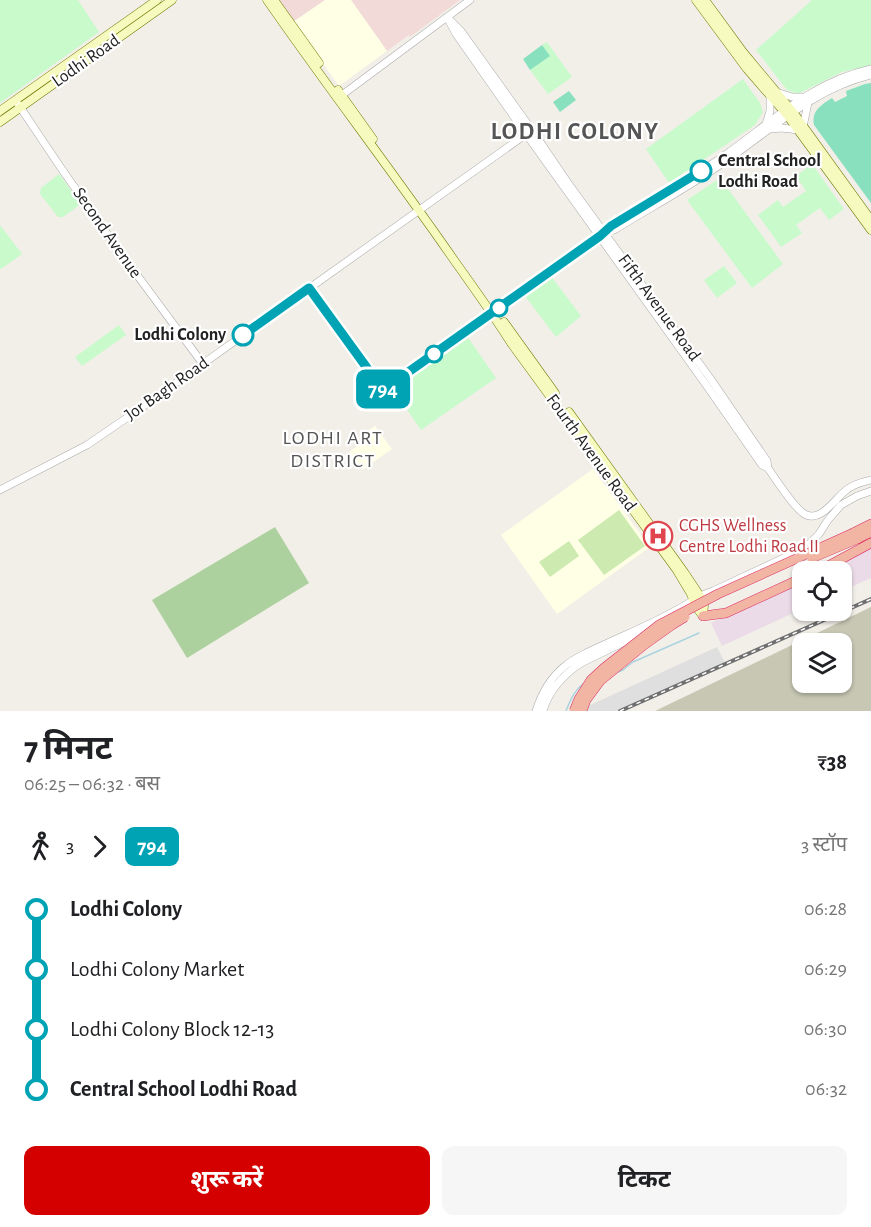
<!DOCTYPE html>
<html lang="hi">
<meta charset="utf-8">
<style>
:root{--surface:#fff;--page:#f6f6f6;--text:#202124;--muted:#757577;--accent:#d40000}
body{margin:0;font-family:"Alegreya Sans","Noto Sans Devanagari",sans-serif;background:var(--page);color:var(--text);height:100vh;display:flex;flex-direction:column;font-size:22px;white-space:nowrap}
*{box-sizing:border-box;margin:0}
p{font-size:20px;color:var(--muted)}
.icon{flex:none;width:33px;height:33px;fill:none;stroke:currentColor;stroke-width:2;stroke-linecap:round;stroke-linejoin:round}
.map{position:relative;height:711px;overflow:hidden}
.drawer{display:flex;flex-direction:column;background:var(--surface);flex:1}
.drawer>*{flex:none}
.badge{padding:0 12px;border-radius:9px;font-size:21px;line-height:39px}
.fabs{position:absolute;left:792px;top:561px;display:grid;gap:12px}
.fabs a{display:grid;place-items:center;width:60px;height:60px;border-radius:12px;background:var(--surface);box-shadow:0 2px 4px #0004;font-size:30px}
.map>.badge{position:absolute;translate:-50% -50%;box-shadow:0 0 0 3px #fff}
.legs{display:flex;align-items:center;gap:9px;height:66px;padding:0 24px;font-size:20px}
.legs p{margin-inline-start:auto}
.overview{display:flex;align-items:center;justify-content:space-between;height:102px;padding:0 24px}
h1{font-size:33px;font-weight:700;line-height:45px}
.action{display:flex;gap:12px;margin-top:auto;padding:12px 24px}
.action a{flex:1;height:69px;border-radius:12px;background:var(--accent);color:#fff;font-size:24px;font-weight:700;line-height:69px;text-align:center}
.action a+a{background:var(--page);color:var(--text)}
ul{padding:0 24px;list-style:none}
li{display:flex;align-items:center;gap:21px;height:60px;font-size:22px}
li i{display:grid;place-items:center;width:9px;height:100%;margin:0 8px;background:currentColor}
li i::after{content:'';width:15px;height:15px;margin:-8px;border:4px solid;border-radius:50%;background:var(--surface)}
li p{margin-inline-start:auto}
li:first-child i{background:linear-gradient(#0000 50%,currentColor 0)}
li:last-child i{background:linear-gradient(currentColor 50%,#0000 0)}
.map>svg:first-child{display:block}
</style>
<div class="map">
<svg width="871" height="711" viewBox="0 0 871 711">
<rect width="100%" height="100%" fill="#f2efe9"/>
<path fill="#e0dfdf" d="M 717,647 L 725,663 L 616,711 L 586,711 L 588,706 Z"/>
<path fill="#f2dad9" d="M 276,0 L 325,0 L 293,22 Z
M 351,0 L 460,0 L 410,37 L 409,35 L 387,51 Z"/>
<path fill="#ebdbe8" d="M 871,547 L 871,578 L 842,591 L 842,572 L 824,572 Z
M 802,581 L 802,609 L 722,646 L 711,623 Z"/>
<path fill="#ffffe5" d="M 325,0 L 351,0 L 387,51 L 339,86 L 293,22 Z
M 375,426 L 392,449 L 362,470 L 349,452 L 363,442 L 359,437 Z
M 593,469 L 650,547 L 557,614 L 501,535 Z"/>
<path fill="#c7c7b4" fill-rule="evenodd" d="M 871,607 L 871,711 L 655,711 ZM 802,644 L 842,644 L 842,682 L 802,682 Z"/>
<path fill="#cdebb0" d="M 619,510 L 645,546 L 604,575 L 578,540 Z
M 569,541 L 579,556 L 550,577 L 539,562 Z"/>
<path fill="#add19e" d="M 275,527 L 309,583 L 187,658 L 152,600 Z"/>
<path fill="#c8facc" d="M 0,0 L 78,0 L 99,32 L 0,103 Z
M 812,0 L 871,0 L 871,65 L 842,72 L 798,94 L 787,90 L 756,50 Z
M 547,42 L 572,77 L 548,94 L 530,70 L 549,56 L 542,45 Z
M 743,79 L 760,103 L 763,112 L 755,125 L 669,183 L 646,149 Z
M 812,164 L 844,209 L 829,220 L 820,208 L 796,225 L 802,233 L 781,247 L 758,215 L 778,200 L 783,207 L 806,191 L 796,176 Z
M 59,174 L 81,204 L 63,217 L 58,217 L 40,194 L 41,188 Z
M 720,178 L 783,264 L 752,288 L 687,200 Z
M 0,225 L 22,254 L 1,269 L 0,268 Z
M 724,266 L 737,283 L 717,298 L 704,280 Z
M 551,276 L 581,316 L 556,337 L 525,296 Z
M 119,325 L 126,335 L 82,366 L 75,357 Z
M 467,336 L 496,378 L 421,430 L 392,388 Z"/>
<path fill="#88e0be" d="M 542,45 L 550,56 L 530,70 L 523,59 Z
M 871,83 L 871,203 L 814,125 C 811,111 821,105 832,98 L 835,102 L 847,96 L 846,91 L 865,84 Z
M 569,91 L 576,100 L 560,112 L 553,102 Z"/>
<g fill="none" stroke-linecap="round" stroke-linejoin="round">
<path stroke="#aad3df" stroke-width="1.5" d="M 618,672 L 623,670 L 633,662 L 699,633
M 566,711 C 570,701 574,691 583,684"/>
<g stroke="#a9a9a9" stroke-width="8">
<path id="tertiary" d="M 447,17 L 456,34 L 526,134 L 704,382 L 762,465 L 768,468 C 776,480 793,506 803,513 C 819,525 834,500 845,491 C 852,485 862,482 871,480
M 451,21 L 461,31 L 532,130 L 568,183 L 710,378 L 767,461 L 768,468
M 776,92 L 792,97 L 805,97
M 338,98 L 470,0
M 18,104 L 61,168 L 120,252 L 203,364
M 766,124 L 770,111 L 770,96
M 803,127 L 808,103
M 770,129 L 782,128 L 798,130
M 607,231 L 614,230 C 648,209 684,190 717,167 C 768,133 810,90 871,75
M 492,313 L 600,236 L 611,226 C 649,203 688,181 725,155 C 773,121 812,82 871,69
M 0,490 L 87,445 L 128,417 L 532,130
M 536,711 C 551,663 580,656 621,637 C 648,625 676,612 700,596 L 713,591 L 805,548 L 819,534 L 828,520 L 841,505 L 857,496 L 871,491
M 543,711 C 549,690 563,675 581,663 L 647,631"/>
</g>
<g stroke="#707d05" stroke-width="9">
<path id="secondary" d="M 267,0 C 328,88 393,172 454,260 C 473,287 493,314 511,343 L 676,569 L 691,594 L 696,607 L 703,616
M 274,0 L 319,63
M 696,0 L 747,69 L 787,115 L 871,230
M 705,0 L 743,52 L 793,112 L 871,220
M 338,90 L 373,139
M 0,111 L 157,0
M 0,122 L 172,0
M 504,322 L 555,393
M 569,412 L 684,572 L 702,599 L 704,605 L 703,616"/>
</g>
<g stroke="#dc2a67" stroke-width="10">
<path id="trunk" d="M 853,533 L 871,524
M 857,539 L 871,532
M 817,572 L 871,543
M 703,616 L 726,613 L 802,578"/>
</g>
<use href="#tertiary" stroke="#fff" stroke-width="7"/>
<use href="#secondary" stroke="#f7fabf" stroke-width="8"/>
<use href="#trunk" stroke="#f2b4a3" stroke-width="9"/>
<g stroke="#707070" stroke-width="4">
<path id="rail" d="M 620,711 L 871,599"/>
</g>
<use href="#rail" stroke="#fff" stroke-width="1.5" stroke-dasharray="4.5" stroke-linecap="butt"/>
<g stroke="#dc2a67" stroke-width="10" stroke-linecap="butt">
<path id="trunk-bridge" d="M 812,558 L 857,539
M 574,711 L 579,699 L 591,680 L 604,668 L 659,625 L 718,594 L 853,533
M 582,711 L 586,700 L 600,681 L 644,645 L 672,625 L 685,617"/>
</g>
<use href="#trunk-bridge" stroke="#f2b4a3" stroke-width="9"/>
</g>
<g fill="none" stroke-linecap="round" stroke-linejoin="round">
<g stroke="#fff" stroke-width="14">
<path id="line-1" d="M 243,335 L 309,288 L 383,390 L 600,236 L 611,226 L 701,171"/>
</g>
<use href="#line-1" stroke="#00a3b4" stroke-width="9"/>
</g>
<defs>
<g id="hospital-ring" transform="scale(1.5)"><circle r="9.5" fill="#fff" stroke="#e0444e" stroke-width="1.5"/><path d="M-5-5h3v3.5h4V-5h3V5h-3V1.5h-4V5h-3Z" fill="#e0444e"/></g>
</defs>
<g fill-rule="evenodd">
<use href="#hospital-ring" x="658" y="536"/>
</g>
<g fill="#fff" stroke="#00a3b4" stroke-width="3">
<circle cx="701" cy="171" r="10"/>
<circle cx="499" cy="308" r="8"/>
<circle cx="243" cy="335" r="10"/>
<circle cx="434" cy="354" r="8"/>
</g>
<g text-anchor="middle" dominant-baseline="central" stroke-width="4.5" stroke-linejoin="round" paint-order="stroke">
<g font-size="18" fill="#222" stroke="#fff">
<text transform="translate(86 61) rotate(-35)">Lodhi Road</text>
<text transform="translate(107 233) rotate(55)">Second Avenue</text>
<text transform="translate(659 308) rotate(54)">Fifth Avenue Road</text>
<text transform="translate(167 389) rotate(-35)">Jor Bagh Road</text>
<text transform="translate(591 453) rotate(54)">Fourth Avenue Road</text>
</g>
<g font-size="18" font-weight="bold" fill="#222" stroke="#fff" text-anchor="start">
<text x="718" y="161">Central School<tspan x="718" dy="21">Lodhi Road</tspan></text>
<text x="226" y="335" text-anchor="end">Lodhi Colony</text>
</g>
<g font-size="18" fill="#be3a42" stroke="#fff" text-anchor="start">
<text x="679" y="526">CGHS Wellness<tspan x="679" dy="21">Centre Lodhi Road II</tspan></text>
</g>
<g font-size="20" letter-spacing="1.5" fill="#555" stroke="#fff">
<text x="333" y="438">LODHI ART<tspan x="333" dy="23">DISTRICT</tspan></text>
</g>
<g font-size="24" font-weight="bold" letter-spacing="1.5" fill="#555" stroke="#fff">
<text x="575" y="132">LODHI COLONY</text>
</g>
</g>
</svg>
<div class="fabs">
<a><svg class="icon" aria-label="locate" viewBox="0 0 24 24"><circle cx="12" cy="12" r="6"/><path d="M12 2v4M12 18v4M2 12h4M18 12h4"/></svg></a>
<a><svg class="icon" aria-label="layers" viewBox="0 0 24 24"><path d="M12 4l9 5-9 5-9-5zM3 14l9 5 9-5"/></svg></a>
</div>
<b class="badge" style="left:383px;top:389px;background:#00a3b4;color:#fff">794</b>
</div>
<section class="drawer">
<div class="overview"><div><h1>7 मिनट</h1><p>06:25 – 06:32 · बस</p></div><b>₹38</b></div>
<div class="legs"><svg class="icon" aria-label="walk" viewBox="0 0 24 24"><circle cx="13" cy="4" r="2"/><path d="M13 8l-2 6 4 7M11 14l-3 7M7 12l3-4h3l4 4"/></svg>3<svg class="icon" aria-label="forward" viewBox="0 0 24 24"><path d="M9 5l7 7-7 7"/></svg><b class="badge" style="background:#00a3b4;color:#fff">794</b><p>3 स्टॉप</p></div>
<ul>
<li><i style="color:#00a3b4"></i><b>Lodhi Colony</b><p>06:28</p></li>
<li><i style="color:#00a3b4"></i><span>Lodhi Colony Market</span><p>06:29</p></li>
<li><i style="color:#00a3b4"></i><span>Lodhi Colony Block 12-13</span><p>06:30</p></li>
<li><i style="color:#00a3b4"></i><b>Central School Lodhi Road</b><p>06:32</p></li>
</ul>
<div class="action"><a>शुरू करें</a><a>टिकट</a></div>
</section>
